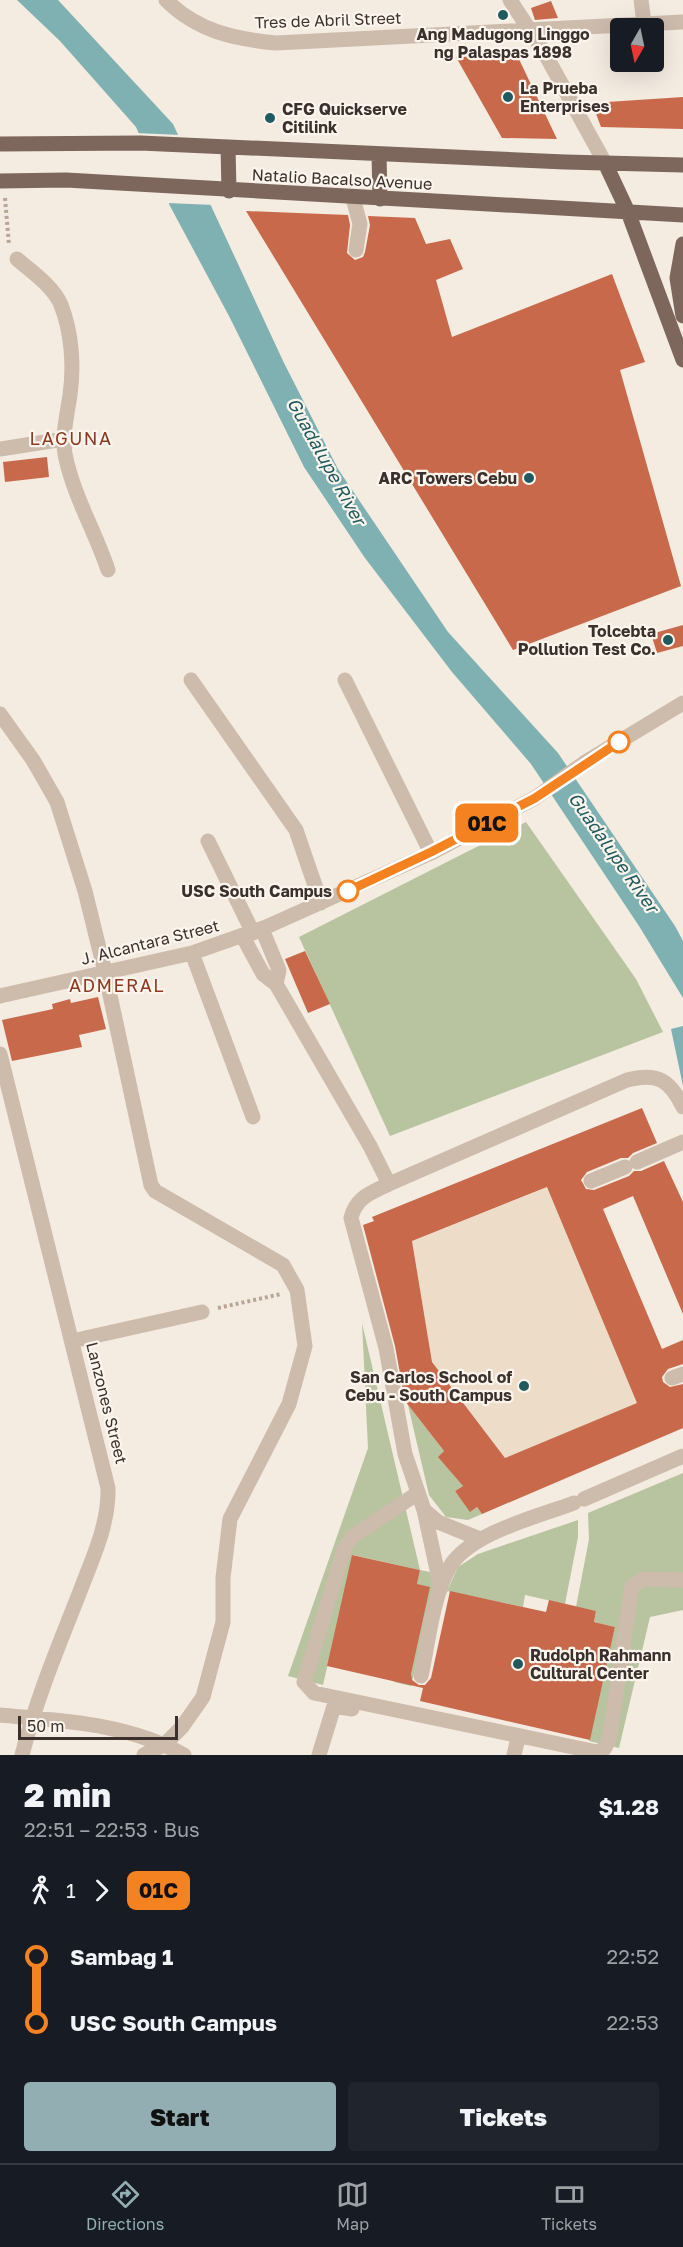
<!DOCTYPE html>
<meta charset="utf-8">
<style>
:root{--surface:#171b24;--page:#20242c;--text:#f1f3f6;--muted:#9ea1a6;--line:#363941;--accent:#92aeb2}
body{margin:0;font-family:"Golos Text",sans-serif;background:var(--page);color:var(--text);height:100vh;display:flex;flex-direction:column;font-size:22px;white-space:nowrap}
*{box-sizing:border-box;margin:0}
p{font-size:20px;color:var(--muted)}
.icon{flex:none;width:33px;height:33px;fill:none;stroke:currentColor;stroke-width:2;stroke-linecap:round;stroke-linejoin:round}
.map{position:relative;height:1755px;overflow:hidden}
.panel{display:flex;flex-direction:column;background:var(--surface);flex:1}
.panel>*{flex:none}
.badge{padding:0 12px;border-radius:9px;font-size:21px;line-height:39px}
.needle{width:39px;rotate:189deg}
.tools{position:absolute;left:610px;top:18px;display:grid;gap:12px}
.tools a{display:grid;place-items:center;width:54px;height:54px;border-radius:6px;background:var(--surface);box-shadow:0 6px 24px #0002;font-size:30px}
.scale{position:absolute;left:18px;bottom:15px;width:160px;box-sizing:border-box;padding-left:6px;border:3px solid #3b302b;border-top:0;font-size:16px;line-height:21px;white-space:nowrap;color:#3b302b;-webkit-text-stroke:4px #fbf5ee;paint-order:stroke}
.map>.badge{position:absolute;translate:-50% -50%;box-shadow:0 0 0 3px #fff}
.legs{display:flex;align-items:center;gap:9px;height:66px;padding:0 24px;font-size:20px}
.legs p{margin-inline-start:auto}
.overview{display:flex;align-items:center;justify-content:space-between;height:102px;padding:0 24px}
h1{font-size:33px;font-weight:800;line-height:45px}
.action{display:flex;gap:12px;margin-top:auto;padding:12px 24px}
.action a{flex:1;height:69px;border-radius:6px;background:var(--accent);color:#111;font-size:24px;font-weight:800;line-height:69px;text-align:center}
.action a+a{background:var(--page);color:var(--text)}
ul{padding:0 24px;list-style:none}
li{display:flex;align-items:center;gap:21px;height:66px;font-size:22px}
li i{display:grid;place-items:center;width:9px;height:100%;margin:0 8px;background:currentColor}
li i::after{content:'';width:15px;height:15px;margin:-8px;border:4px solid;border-radius:50%;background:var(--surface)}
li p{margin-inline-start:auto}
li:first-child i{background:linear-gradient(#0000 50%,currentColor 0)}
li:last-child i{background:linear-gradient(currentColor 50%,#0000 0)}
.tabs{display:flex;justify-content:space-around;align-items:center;height:84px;border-top:2px solid var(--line);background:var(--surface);font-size:16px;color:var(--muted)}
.tabs a{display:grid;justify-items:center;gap:3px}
.tabs .selected{color:var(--accent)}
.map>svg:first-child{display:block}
</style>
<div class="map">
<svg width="683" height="1755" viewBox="0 0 683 1755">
<rect width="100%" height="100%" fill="#f4ebe1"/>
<path fill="#b8c4a0" d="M 526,822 L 636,979 L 663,1032 L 390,1136 L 299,937 Z
M 362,1323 L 420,1570 L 430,1572 L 434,1589 L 411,1686 L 394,1682 L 420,1570 L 353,1555 L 323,1685 L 288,1676 L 368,1448 Z
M 408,1405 L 444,1451 L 439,1457 L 463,1486 L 455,1491 L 471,1511 L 477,1507 L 482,1514 L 468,1520 L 446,1517 L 429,1495 Z
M 683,1473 L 683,1610 L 650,1617 L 619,1748 L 589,1741 L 615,1627 L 594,1622 L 596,1611 L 576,1607 L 589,1539 L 588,1513 Z
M 578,1520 L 578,1537 L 565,1604 L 525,1595 L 523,1607 L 447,1591 L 458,1567 L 478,1554 Z"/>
<path fill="#ecdcc8" d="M 576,1176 L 664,1392 L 505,1458 L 432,1362 L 412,1241 Z"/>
<path fill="#7fb0b2" d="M 17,0 L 58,0 L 173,124 L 284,363 L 338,469 L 448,632 L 558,753 L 675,926 L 683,941 L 683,998 L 639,926 L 531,764 L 452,672 L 365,558 L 304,467 L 229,316 L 170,206 L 136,127 L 60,41 Z
M 683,1026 L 683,1086 L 671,1029 Z"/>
<path fill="#f4ebe1" d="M 136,133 L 181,135 L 214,205 L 167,203 Z"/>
<path fill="#c8694b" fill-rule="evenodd" d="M 551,1 L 558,18 L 535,20 L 531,8 Z
M 517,55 L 557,139 L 502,138 L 456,57 Z
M 683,97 L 683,129 L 601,127 L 592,103 Z
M 246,211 L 348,215 L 350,225 L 347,253 L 355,260 L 363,257 L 365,252 L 370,225 L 368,216 L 415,218 L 426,244 L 450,239 L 463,269 L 436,280 L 452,337 L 612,274 L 645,362 L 620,370 L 681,586 L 513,650 Z
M 47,457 L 49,477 L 5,482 L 3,462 Z
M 683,625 L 683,646 L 657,653 L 651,634 Z
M 305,951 L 330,1004 L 308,1013 L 285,959 Z
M 98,997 L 106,1029 L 79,1035 L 82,1047 L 12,1061 L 2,1020 L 53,1009 L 52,1004 L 70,999 L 71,1003 Z
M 642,1108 L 657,1143 L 633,1153 L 628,1158 L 621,1158 L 587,1172 L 581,1180 L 586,1189 L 594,1190 L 629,1176 L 634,1171 L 641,1171 L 664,1161 L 683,1202 L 683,1314 L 633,1196 L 603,1209 L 662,1349 L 683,1340 L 683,1364 L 668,1369 L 662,1377 L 663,1382 L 670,1387 L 683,1384 L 683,1428 L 482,1514 L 477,1507 L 470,1512 L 455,1491 L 463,1486 L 438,1457 L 444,1451 L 405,1401 L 395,1346 L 363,1225 L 374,1221 L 372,1217 ZM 547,1187 L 637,1403 L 505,1458 L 432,1362 L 412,1241 Z
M 352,1555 L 420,1570 L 417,1584 L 430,1587 L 411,1674 L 412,1680 L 419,1685 L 425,1685 L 431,1678 L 450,1591 L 546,1612 L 549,1600 L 596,1611 L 594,1622 L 615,1627 L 590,1740 L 420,1701 L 423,1688 L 327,1666 Z"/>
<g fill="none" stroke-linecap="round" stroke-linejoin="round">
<path stroke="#b9a596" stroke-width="4" stroke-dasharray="3 3" stroke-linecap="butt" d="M 5,198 L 9,245
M 218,1308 L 281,1294"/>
<path stroke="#cdbbac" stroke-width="15" d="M 166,0 C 197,31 234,39 276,43 L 683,22
M 510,0 L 544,52 L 605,163
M 641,0 L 644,23
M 353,198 L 360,224 L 356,250
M 17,259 C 32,272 54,287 61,305 C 72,333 74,367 70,395 C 67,415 62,435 65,454 C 73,495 95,531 108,570
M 0,449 L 64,439
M 191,680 L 296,830 L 321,903
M 345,680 L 431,853
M 0,714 L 33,760 L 57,802 L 85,891 L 105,972 L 151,1185 L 155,1191 L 283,1265 L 297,1290 L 305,1346 L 289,1404 L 230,1519 L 223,1578 L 223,1622 L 203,1697 L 182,1727 L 165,1744 L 144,1755
M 208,841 L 253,933
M 262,929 L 279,970 L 276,984
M 243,937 L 263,974 L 276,984 L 370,1146 L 389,1184
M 192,953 L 253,1117
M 0,996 L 192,953 L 266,927 L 431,853 L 535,798 L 584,763 L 683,703
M 0,1054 L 108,1488 C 109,1525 92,1559 79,1594 C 58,1647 36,1700 22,1755
M 637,1162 L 683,1142
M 591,1181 L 625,1167
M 72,1341 L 202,1312
M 672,1378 L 683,1374
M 418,1493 L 352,1537 L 344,1549 L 304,1682 L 314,1693 L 597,1752 L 604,1749 L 609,1740 L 632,1586 L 644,1579 L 683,1580
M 584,1499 L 683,1456
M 424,1510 L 441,1588
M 480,1539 L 438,1522 L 424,1510 L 405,1454 L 386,1348 L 351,1218 C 356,1197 371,1193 389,1184 L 627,1080 C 657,1072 670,1080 683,1107
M 421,1676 C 428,1644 433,1596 449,1568 C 469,1533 537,1517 574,1503
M 0,1715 C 63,1721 128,1723 184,1755
M 319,1755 L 334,1706 L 352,1709
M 514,1755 L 517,1742"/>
<path stroke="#7d675c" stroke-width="15" d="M 0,144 L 140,143 L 565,162 L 683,165
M 228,147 L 229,191
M 379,154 L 380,199
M 605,163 L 628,212 L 683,360
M 0,181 L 66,180 L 683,215
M 683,244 L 677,278 L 683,316"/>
</g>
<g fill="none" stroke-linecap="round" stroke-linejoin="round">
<g stroke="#fff" stroke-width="14">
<path id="line-1" d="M 348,891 L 431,852 L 535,798 L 619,742"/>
</g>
<use href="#line-1" stroke="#f58220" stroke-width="9"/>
</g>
<g fill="#1f5a5e" stroke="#fbf5ee" stroke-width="2">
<circle cx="503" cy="15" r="6"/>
<circle cx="508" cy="97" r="6"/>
<circle cx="270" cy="118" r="6"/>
<circle cx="529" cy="478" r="6"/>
<circle cx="668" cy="640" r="6"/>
<circle cx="524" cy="1386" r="6"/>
<circle cx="518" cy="1664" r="6"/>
</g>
<g fill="#fff" stroke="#f58220" stroke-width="3">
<circle cx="619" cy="742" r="10"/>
<circle cx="348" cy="891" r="10"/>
</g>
<g text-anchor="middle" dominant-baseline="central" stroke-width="4.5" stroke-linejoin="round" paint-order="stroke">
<g font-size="16" fill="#3b302b" stroke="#fbf5ee">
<text transform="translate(328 20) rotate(-2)">Tres de Abril Street</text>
<text transform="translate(342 179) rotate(3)">Natalio Bacalso Avenue</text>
<text transform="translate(150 942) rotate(-14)">J. Alcantara Street</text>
<text transform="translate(107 1403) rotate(76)">Lanzones Street</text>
</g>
<g font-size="16" font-weight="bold" fill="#3b302b" stroke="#fbf5ee" text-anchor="start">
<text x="503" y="34" text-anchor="middle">Ang Madugong Linggo<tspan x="503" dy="18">ng Palaspas 1898</tspan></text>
<text x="520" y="88">La Prueba<tspan x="520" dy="18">Enterprises</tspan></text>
<text x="282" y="109">CFG Quickserve<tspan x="282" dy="18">Citilink</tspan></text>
<text x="517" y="478" text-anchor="end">ARC Towers Cebu</text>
<text x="656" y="631" text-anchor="end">Tolcebta<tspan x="656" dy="18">Pollution Test Co.</tspan></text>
<text x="512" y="1377" text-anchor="end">San Carlos School of<tspan x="512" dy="18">Cebu - South Campus</tspan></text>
<text x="530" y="1655">Rudolph Rahmann<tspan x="530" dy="18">Cultural Center</tspan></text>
</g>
<g font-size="16" font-weight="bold" fill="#3b302b" stroke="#fbf5ee" text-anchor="end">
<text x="332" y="891">USC South Campus</text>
</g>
<g font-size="18" letter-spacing="1.5" fill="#8c3b22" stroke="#fbf5ee">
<text x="71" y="438">LAGUNA</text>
<text x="117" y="985">ADMERAL</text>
</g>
<g font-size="18" font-style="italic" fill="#1f5a5e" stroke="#fbf5ee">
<text transform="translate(327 461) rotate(61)">Guadalupe River</text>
<text transform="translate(614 852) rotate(55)">Guadalupe River</text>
</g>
</g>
</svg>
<div class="tools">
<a><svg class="needle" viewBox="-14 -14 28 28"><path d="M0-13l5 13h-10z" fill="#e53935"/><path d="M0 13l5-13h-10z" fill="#9ea1a6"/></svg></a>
</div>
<div class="scale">50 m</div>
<b class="badge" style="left:487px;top:823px;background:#f58220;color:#111">01C</b>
</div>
<section class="panel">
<div class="overview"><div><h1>2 min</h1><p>22:51 – 22:53 · Bus</p></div><b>$1.28</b></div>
<div class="legs"><svg class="icon" aria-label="walk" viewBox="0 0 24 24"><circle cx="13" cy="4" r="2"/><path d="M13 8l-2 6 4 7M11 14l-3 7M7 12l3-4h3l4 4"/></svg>1<svg class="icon" aria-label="forward" viewBox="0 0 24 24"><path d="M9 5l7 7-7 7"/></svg><b class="badge" style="background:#f58220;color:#111">01C</b></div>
<ul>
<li><i style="color:#f58220"></i><b>Sambag 1</b><p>22:52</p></li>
<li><i style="color:#f58220"></i><b>USC South Campus</b><p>22:53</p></li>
</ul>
<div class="action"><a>Start</a><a>Tickets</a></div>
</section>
<nav class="tabs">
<a class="selected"><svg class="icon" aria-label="directions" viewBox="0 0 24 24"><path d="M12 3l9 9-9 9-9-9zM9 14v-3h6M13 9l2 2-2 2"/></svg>Directions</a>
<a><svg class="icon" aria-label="map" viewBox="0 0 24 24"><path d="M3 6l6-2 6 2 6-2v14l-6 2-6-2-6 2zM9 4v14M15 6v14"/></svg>Map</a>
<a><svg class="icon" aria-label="tickets" viewBox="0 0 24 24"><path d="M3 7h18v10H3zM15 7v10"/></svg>Tickets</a>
</nav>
